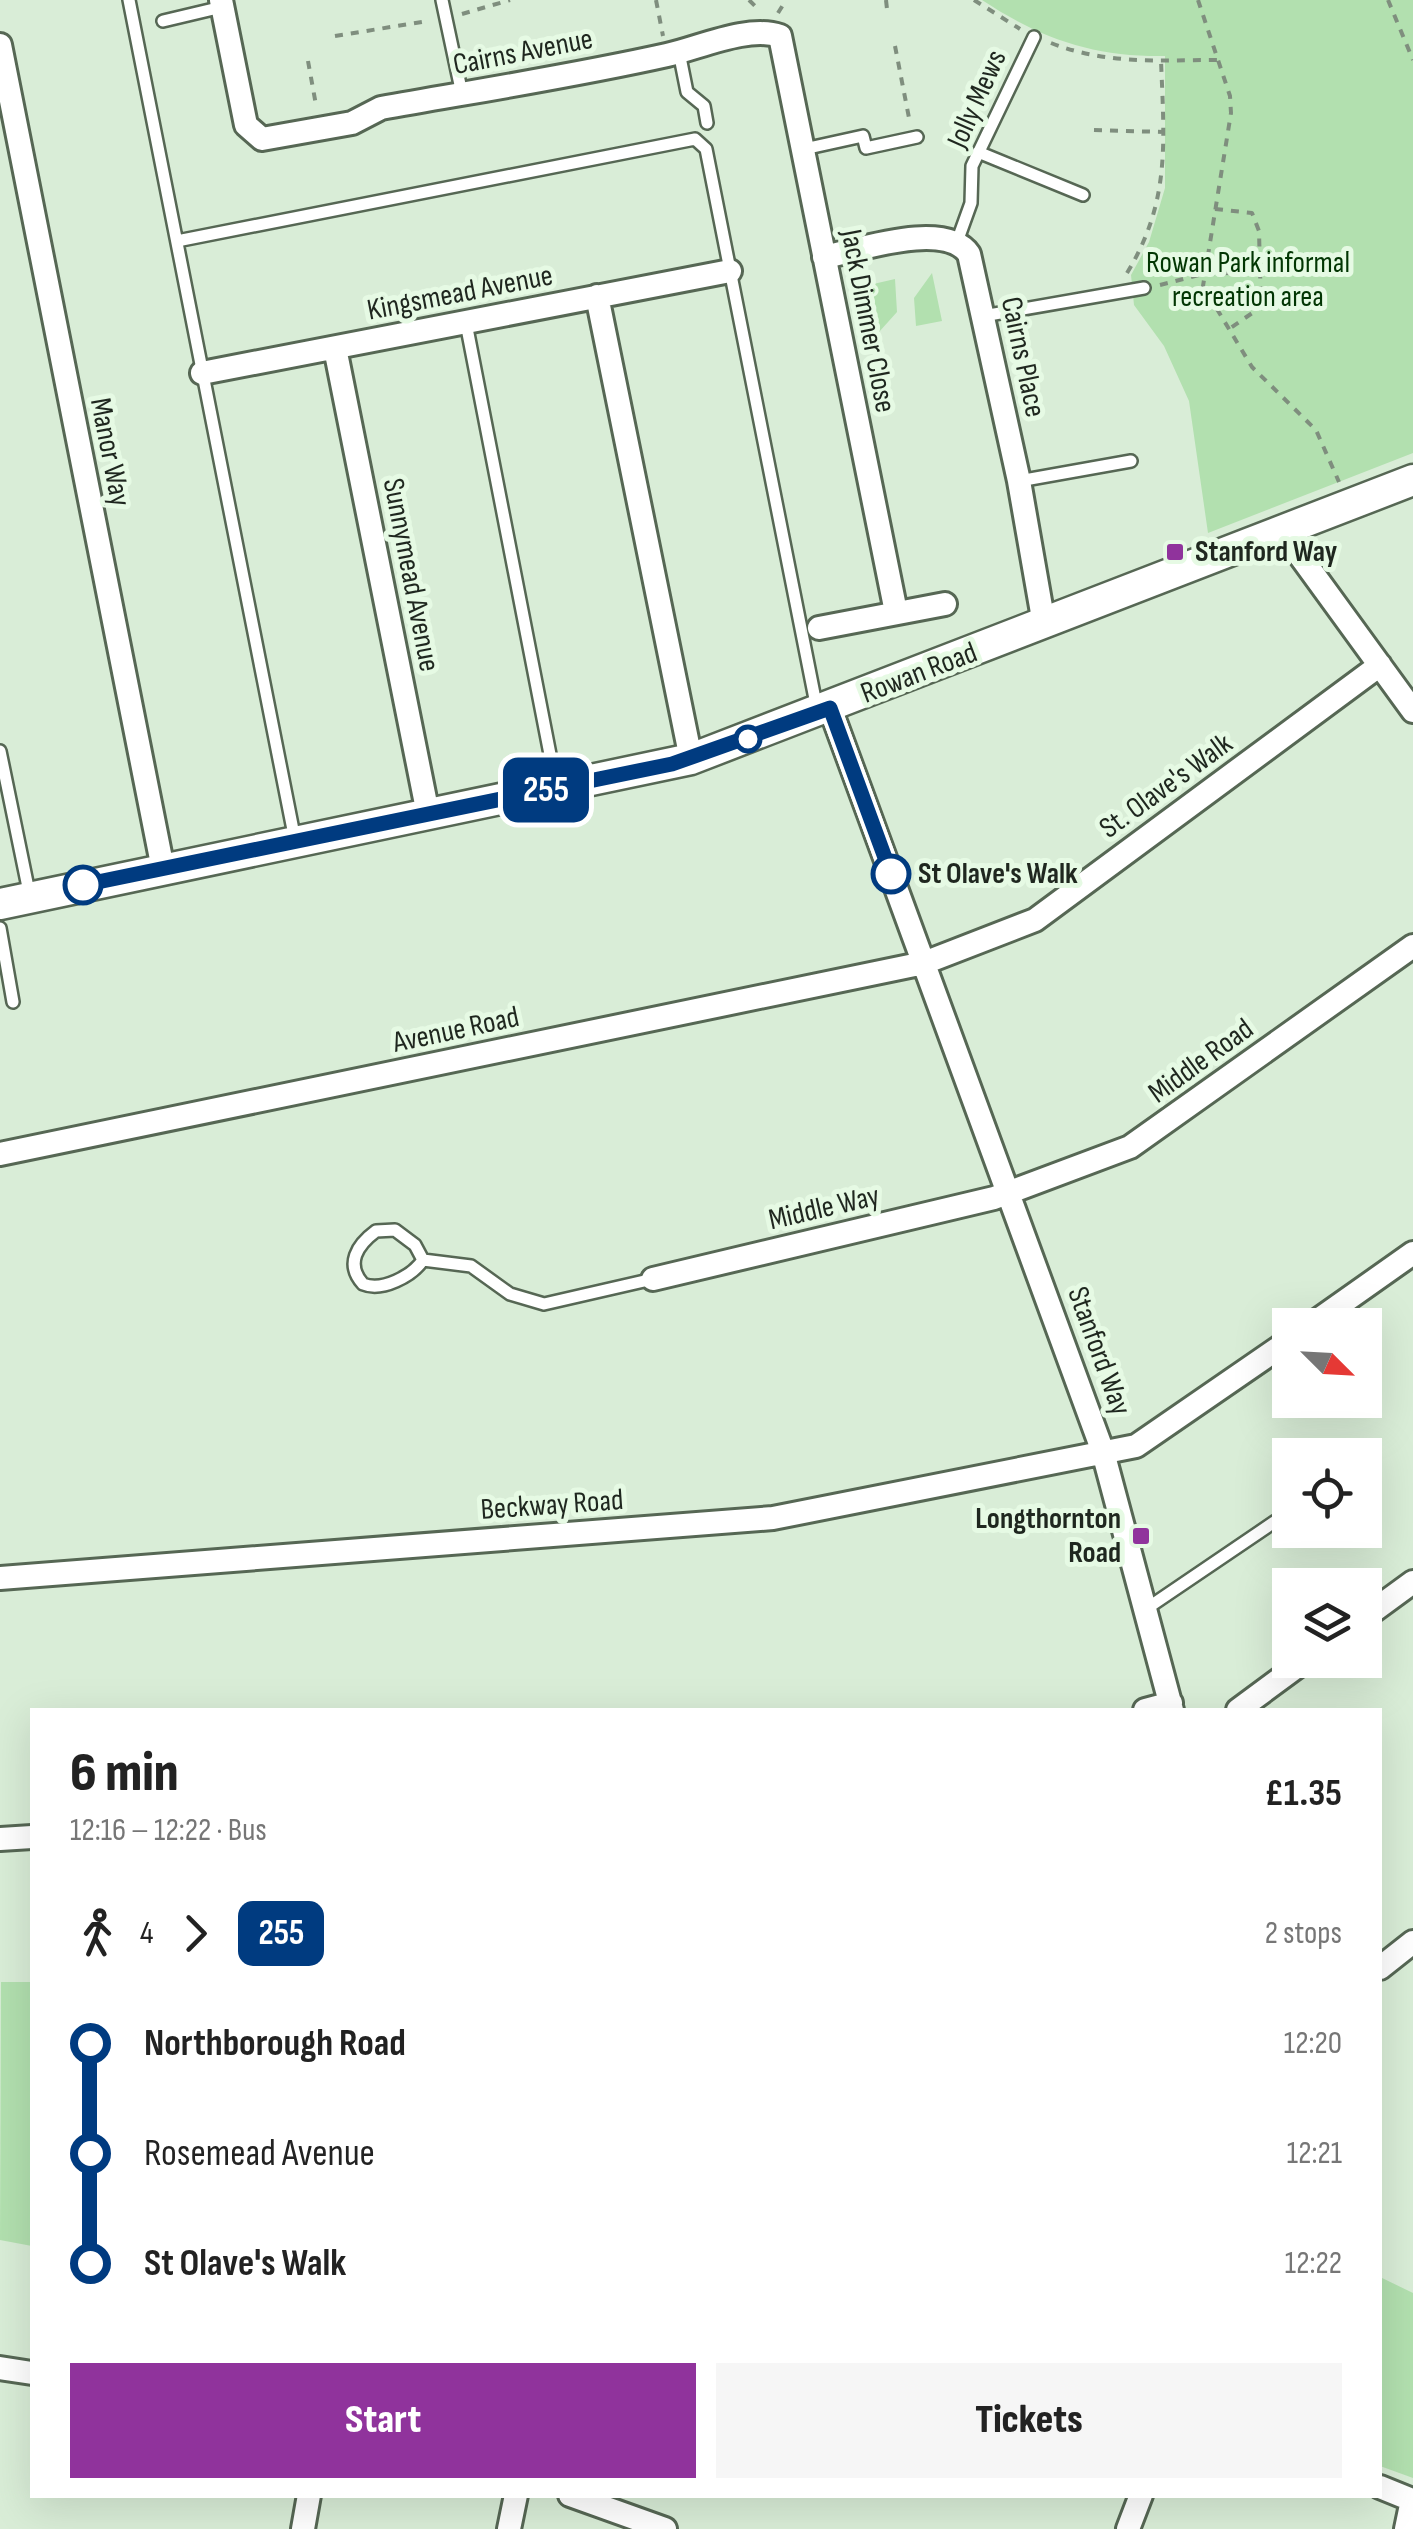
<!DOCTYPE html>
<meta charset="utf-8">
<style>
:root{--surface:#fff;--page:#f6f6f6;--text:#222;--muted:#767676;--accent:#90339c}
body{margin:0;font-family:"Sofia Sans Condensed",sans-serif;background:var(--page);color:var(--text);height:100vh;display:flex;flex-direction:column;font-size:38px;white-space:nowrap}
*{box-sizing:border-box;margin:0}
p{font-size:32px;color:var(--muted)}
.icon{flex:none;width:55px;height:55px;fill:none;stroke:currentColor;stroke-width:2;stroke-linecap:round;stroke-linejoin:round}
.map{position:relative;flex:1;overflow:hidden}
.drawer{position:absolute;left:30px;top:1708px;width:1352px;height:790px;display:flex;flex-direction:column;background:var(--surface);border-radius:0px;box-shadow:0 10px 40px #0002}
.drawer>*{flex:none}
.badge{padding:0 20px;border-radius:15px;font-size:35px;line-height:65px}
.needle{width:65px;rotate:114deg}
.controls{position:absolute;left:1272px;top:1308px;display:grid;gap:20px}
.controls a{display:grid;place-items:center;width:110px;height:110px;border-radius:0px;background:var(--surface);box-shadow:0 10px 40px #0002;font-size:50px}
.map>.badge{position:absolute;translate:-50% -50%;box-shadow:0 0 0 5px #fff}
.legs{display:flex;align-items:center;gap:15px;height:110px;padding:0 40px;font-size:32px}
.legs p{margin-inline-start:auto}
.head{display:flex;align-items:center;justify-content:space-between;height:170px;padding:0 40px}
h1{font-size:55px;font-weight:800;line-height:75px}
.button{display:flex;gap:20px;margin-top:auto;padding:20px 40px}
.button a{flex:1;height:115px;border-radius:0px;background:var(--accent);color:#fff;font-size:40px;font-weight:800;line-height:115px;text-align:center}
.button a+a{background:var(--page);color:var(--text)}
ul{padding:0 40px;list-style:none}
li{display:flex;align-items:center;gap:35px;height:110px;font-size:38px}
li i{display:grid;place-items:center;width:15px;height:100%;margin:0 12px;background:currentColor}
li i::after{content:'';width:25px;height:25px;margin:-12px;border:8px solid;border-radius:50%;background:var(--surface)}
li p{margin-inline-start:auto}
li:first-child i{background:linear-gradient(#0000 50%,currentColor 0)}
li:last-child i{background:linear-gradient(currentColor 50%,#0000 0)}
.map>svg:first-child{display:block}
</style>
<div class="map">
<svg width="1413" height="2529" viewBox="0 0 1413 2529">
<rect width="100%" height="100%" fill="#d9edd7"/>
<path fill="#b2e0af" d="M 982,0 L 1413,0 L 1413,453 L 1208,533 L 1189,401 L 1164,346 L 1134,305 L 1131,275 L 1149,242 L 1165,188 L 1165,56 C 1094,57 1041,39 982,0 Z
M 932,273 L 942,321 L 916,326 L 914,298 Z
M 895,279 L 897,312 L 879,332 L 869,285 Z
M 1,1982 L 32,1982 L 32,2246 L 0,2240 Z
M 1380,2277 L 1413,2293 L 1413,2478 L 1380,2466 Z"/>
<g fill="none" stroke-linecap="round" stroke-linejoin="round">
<g stroke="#566754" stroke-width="16">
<path id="lane" d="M 129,0 L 295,840
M 442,0 L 462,94
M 163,21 L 222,7
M 679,52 L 687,92 L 704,106 L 707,123
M 804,149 L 863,136 L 866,148 L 917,137
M 978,152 L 1083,195
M 177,241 L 695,139 L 706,149 L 817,709
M 957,242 L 971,203 L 972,166 L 1034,37
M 983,316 L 1144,288
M 466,323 L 556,785
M 1019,481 L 1131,461
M 0,751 L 30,897
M 0,928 L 13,1002
M 395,1230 L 415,1245 L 423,1260 C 412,1276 382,1292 363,1284 C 345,1264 357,1245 376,1231 Z
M 423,1260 L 471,1266 L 510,1294 L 544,1304 L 653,1279
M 1146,1609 L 1286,1514"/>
</g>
<g stroke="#566754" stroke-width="28">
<path id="street" d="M 221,0 L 246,125 L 262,139 L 352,123 L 381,108 C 476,91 573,76 667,55 C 699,48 748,25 780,36 L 896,612
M 0,45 L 163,869
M 824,257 C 859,250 945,220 969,254 L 1019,481 L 1044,624
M 597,296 L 691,759
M 335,348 L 428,814
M 202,373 L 730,271
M 1282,531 L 1413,711
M 819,628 L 945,604
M 830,708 L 1103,1452 L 1172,1710
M 0,1154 L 924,963 L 1035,920 L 1380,665
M 653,1279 L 994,1198 L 1130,1147 L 1413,946
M 1311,1325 L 1413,1253
M 0,1578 L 773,1518 L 1136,1446 L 1290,1340
M 1365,1617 L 1413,1582
M 1145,1710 L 1171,1703
M 1238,1710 L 1306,1660
M 0,1839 L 32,1837
M 1380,1968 L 1413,1942
M 0,2368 L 32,2373
M 1380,2487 L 1412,2500 L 1406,2529
M 570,2495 L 665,2529
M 303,2529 L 309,2495
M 509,2529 L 516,2495
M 1128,2529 L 1141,2495"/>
</g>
<g stroke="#566754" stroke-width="35">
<path id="secondary" d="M 0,904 L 691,759 L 1413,480"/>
</g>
<path stroke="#7f8e7e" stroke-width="4" stroke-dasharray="8 8" stroke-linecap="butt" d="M 656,0 L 663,36
M 749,0 L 759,10
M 886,0 L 887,9
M 974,0 L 1020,29
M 1198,0 L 1230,96 L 1231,113 L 1203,286 L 1252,367 L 1316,430 L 1339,482
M 1388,0 L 1413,60
M 778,13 L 786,0
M 462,14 L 510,0
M 335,36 L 428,21
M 1051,43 C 1108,65 1158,60 1219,60
M 895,46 L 910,123
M 308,61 L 316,105
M 1094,130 L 1163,132
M 1215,209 L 1252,213 L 1259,231 L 1261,307 L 1229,329
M 1127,273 C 1171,201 1164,141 1161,60
M 1160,285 L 1203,274 L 1257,272
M 1326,2495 L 1333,2495"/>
<use href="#lane" stroke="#fff" stroke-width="11"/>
<use href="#street" stroke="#fff" stroke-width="22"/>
<use href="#secondary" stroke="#fff" stroke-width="30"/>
</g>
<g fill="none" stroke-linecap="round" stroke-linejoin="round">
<g stroke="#fff" stroke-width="22">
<path id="line-1" d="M 83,885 L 672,764 L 830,708 L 891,874"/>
</g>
<use href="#line-1" stroke="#003b80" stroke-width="15"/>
</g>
<g fill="#90339c" stroke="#e6fae4" stroke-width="4">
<rect x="1165" y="542" width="20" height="20" rx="5"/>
<rect x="1131" y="1526" width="20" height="20" rx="5"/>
</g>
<g fill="#fff" stroke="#003b80" stroke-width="5">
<circle cx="748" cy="739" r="12"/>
<circle cx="891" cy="874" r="18"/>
<circle cx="83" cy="885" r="18"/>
</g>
<g text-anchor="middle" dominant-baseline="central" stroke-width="10" stroke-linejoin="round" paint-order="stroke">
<g font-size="30" fill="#1f271f" stroke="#e6fae4">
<text transform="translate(523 52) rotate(-11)">Cairns Avenue</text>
<text transform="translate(977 99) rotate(-66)">Jolly Mews</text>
<text transform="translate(460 293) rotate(-11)">Kingsmead Avenue</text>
<text transform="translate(868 321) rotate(79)">Jack Dimmer Close</text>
<text transform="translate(1023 357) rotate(78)">Cairns Place</text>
<text transform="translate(110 452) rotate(79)">Manor Way</text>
<text transform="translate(411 575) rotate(79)">Sunnymead Avenue</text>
<text transform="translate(919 673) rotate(-21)">Rowan Road</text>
<text transform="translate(1166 786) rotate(-36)">St. Olave's Walk</text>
<text transform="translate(456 1030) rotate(-12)">Avenue Road</text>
<text transform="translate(1201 1061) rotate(-36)">Middle Road</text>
<text transform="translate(824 1208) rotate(-13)">Middle Way</text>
<text transform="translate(1099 1351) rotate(70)">Stanford Way</text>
<text transform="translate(552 1505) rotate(-4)">Beckway Road</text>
</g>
<g font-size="30" fill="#023603" stroke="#e6fae4">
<text x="1248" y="263">Rowan Park informal<tspan x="1248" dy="34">recreation area</tspan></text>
</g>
<g font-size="30" font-weight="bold" fill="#1f271f" stroke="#e6fae4" text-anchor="start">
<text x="1195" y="552">Stanford Way</text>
<text x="1121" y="1519" text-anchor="end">Longthornton<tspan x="1121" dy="34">Road</tspan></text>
</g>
<g font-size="30" font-weight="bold" fill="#1f271f" stroke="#e6fae4" text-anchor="start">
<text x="918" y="874">St Olave's Walk</text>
</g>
</g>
</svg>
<div class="controls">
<a><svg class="needle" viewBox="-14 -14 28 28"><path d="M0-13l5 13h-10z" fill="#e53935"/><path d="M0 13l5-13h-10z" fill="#767676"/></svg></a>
<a><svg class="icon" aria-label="locate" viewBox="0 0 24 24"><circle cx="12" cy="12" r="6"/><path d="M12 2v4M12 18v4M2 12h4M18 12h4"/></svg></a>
<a><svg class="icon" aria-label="layers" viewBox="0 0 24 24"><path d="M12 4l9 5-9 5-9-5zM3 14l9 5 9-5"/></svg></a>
</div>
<b class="badge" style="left:546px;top:790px;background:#003b80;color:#fff">255</b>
<section class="drawer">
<div class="head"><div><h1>6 min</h1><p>12:16 – 12:22 · Bus</p></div><b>£1.35</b></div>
<div class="legs"><svg class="icon" aria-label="walk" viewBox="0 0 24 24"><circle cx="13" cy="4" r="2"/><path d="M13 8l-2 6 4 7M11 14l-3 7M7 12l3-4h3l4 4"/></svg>4<svg class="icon" aria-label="forward" viewBox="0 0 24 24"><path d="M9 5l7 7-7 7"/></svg><b class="badge" style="background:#003b80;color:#fff">255</b><p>2 stops</p></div>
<ul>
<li><i style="color:#003b80"></i><b>Northborough Road</b><p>12:20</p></li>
<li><i style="color:#003b80"></i><span>Rosemead Avenue</span><p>12:21</p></li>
<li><i style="color:#003b80"></i><b>St Olave's Walk</b><p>12:22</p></li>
</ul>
<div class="button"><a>Start</a><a>Tickets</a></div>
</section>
</div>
